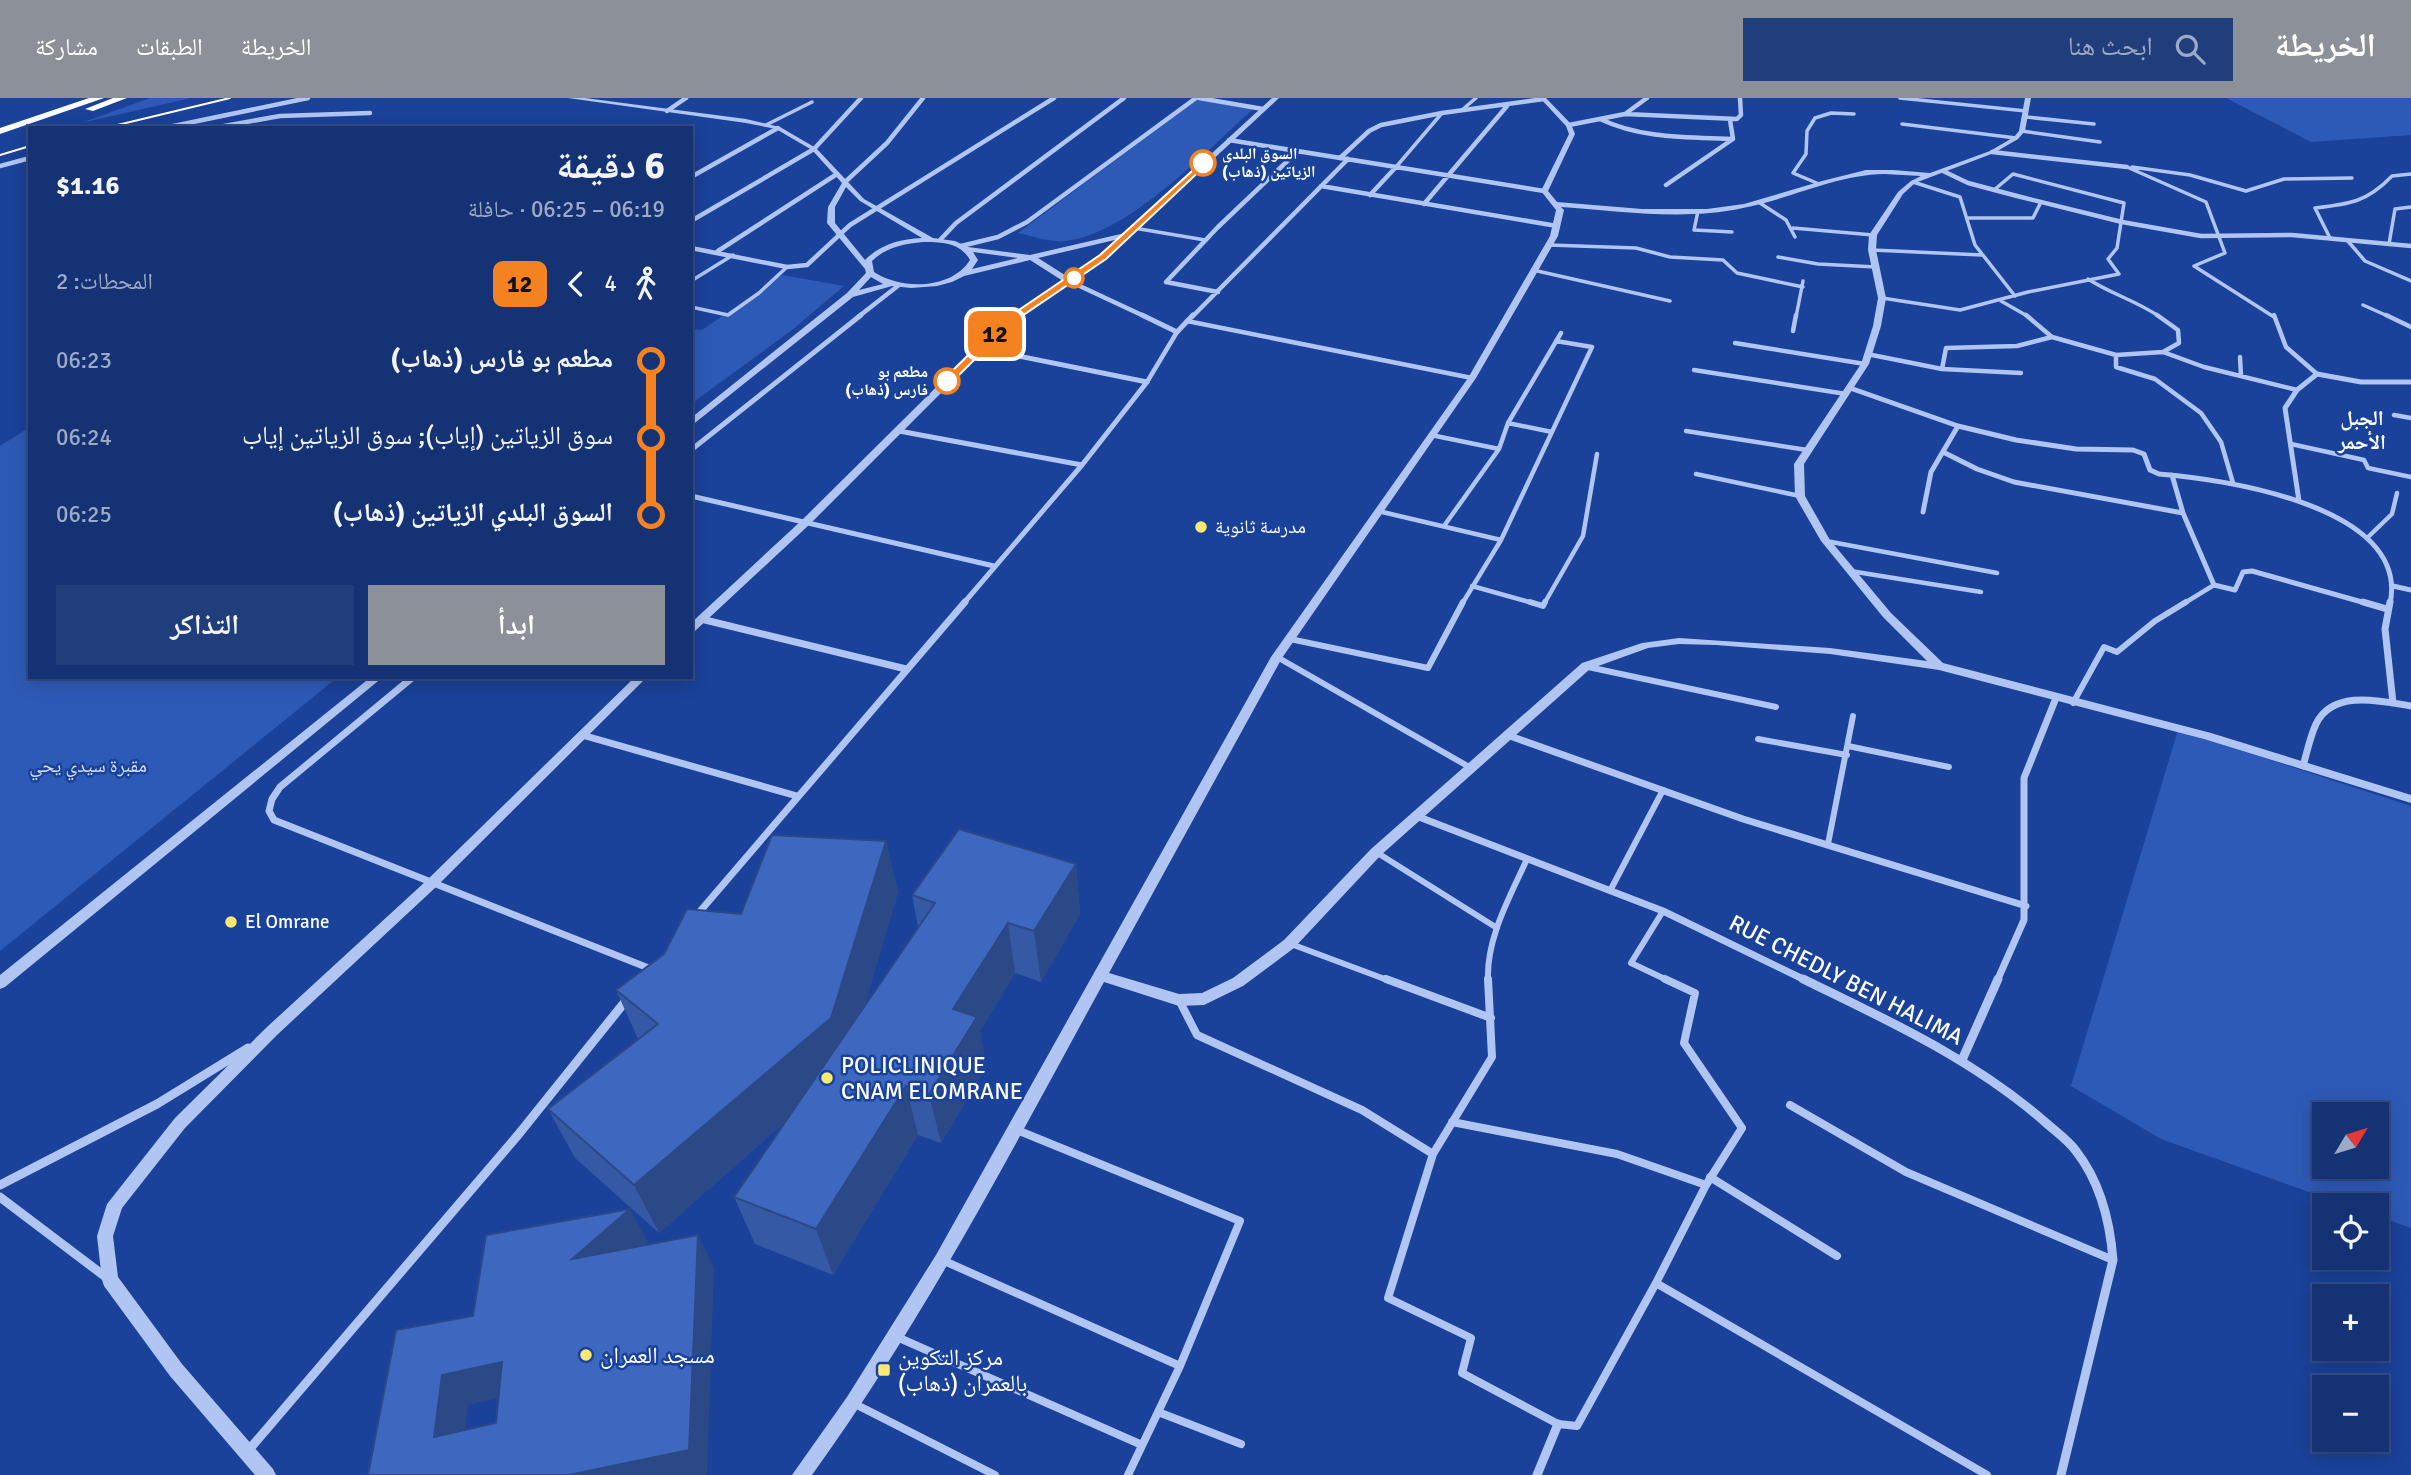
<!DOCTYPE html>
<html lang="ar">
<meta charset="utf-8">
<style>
:root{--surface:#143274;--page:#213e7c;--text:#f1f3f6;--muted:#9daac5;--line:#334d86;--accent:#8c9099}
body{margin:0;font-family:Signika,"Noto Naskh Arabic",sans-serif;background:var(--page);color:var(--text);direction:rtl;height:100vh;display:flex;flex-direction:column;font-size:26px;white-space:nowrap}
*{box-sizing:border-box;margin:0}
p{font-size:23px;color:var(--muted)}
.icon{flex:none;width:38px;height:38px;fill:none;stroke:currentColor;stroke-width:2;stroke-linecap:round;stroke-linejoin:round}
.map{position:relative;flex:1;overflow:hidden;direction:ltr}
.panel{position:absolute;left:28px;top:28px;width:665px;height:553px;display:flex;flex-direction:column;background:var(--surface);border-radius:0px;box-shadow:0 4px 18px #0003,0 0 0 2px var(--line);direction:rtl}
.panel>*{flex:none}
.badge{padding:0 14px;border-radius:10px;font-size:24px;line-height:46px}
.needle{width:46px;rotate:52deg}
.controls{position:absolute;left:2312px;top:1004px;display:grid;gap:14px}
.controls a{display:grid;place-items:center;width:77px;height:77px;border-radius:0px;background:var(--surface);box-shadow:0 4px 18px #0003,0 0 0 2px var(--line);font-size:35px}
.map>.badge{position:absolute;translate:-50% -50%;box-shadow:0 0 0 4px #fff}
.legs{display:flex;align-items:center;gap:10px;height:77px;padding:0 28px;font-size:23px}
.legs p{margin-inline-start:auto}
.overview{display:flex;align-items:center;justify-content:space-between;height:119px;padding:0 28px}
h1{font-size:38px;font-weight:800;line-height:52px}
.primary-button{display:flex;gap:14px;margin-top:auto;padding:14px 28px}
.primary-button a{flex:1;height:80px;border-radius:0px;background:var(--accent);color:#fff;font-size:28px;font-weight:800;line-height:80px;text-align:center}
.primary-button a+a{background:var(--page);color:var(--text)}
ul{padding:0 28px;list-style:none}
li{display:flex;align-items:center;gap:24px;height:77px;font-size:26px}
li i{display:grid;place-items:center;width:10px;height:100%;margin:0 9px;background:currentColor}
li i::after{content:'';width:18px;height:18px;margin:-9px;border:5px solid;border-radius:50%;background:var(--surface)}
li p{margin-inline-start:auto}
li:first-child i{background:linear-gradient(#0000 50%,currentColor 0)}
li:last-child i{background:linear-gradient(currentColor 50%,#0000 0)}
header{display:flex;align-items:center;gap:42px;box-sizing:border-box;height:98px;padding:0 35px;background:var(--accent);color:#fff}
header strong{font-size:33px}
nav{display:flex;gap:38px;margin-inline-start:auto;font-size:24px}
.search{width:490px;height:63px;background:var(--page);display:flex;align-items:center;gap:18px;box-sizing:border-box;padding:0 24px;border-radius:0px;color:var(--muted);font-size:26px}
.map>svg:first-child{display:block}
</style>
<header>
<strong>الخريطة</strong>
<div class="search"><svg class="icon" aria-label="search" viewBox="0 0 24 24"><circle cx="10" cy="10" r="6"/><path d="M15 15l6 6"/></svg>ابحث هنا</div>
<nav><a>الخريطة</a><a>الطبقات</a><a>مشاركة</a></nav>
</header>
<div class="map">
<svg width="2411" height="1377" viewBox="0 0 2411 1377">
<rect width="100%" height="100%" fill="#1a429a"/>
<path fill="#2e5ab7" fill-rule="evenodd" d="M 150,0 L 191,0 L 81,25 Z
M 2226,0 L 2411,0 L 2411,37 L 2311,44 Z
M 1198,1 L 1253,11 C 1205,54 1130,135 1066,143 C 1052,145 1033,138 1018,135 Z
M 782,177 L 844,188 L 792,232 L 691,306 L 691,231 L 702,232 Z
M 30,329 L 30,579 L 338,579 L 0,853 L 0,348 Z
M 2178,632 L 2411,708 L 2411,1130 L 2377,1118 L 2376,1108 L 2348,1108 L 2161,1041 L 2071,988 ZM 2324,1017 L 2376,1017 L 2376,1069 L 2324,1069 Z"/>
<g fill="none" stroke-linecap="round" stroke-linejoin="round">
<path stroke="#b0c5f1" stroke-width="3.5" d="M 1900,0 L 2026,13
M 1462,12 L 1476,0
M 2026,19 L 2094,26
M 1902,26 L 2016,40
M 766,27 L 812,4
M 2022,33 L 2100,44
M 1396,69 L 1442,15
M 2127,69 L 2206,104 L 2225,155 L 2194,168 L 2274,219
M 2132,69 L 2190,77 L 2246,93 L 2284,81 L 2352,80
M 1913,84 L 1960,99 L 1975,147 L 2015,198
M 1819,86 L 1793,75 L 1806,56 L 1807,33 L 1815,20 L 1831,15 L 1854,16
M 1760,105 L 1786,122 L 1795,139
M 1698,113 L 1694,132 L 1732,134
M 1967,120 L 2033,120 L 2041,104
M 1134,130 L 1205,142
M 1793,130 L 1873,137
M 2330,140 L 2315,110 C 2350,106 2367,104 2392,78 L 2411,76
M 2347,142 L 2365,163 L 2411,183
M 2389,146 L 2395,111 L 2411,109
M 1549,147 L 1636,150 L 1670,159 L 1723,162 L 1737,175 L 1803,189
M 1872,152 L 1982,157
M 1778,159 L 1818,166 L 1876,169
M 1533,172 L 1670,203
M 2088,181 C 2111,196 2137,203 2160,219
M 691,183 L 733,157
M 1882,200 L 1960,212 L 2028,194 L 2119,176 L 2108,161 L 2117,150 L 2124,105 L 2013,76 L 1994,92
M 2001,203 L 2029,219
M 2363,207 L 2390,219
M 691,209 L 728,217 L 759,195 L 787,169
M 1796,219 L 1803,183"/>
<path stroke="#b0c5f1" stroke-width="4.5" d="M 2026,217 L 2052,239 L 2116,257 L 2116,269 L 2155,281 L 2201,315 L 2221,344 L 2233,385
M 2274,217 L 2286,249 L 2317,276
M 2386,217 L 2411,229
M 1187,223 L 1472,280
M 1793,233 L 1796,217
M 1735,245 L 1865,266
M 2163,254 L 2204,269 L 2297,292
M 1867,256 L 1942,271 L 2021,275
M 2116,257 L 2163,254 L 2179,245 L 2178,232 L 2157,217
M 2240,259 L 2241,278
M 1942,271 L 1946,250 L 2017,248 L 2052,239
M 1694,272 L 1846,296
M 1147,284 L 1177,234
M 2394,317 L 2411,320
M 1508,325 L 1552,334
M 1686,333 L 1807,352
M 1431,337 L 1499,351
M 2291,346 L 2364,362 L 2368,370 L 2411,379
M 1696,376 L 1800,398
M 1378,413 L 1501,442
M 1444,428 L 1499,351 L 1508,325 L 1561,235
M 2367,440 L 2392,416 L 2397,395
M 1826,443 L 1997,475
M 1850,473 L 1981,494
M 1472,488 L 1536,506
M 1462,506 L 1501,442 L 1592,249 L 1556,243
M 1544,506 L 1583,438 L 1597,356
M 2183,506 L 2214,487"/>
<path stroke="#b0c5f1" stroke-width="6" d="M 1530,504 L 1543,508 L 1545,504
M 1290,541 L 1428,570 L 1463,504
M 1277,559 L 1471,670
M 1588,569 L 1776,609
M 2073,605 L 2104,549 L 2117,554 L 2155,523 L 2186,504
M 1758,641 L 1847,657
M 1848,648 L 1949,669
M 1828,746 L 1853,618
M 1376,754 L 1497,830
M 1611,791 L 1663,692
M 1663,813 L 1631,865 L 1669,883
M 1291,846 L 1390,883
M 1488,883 C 1486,840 1510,799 1527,761"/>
<path stroke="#b0c5f1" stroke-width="8" d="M 1386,881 L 1491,920
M 1488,881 L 1492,959 L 1433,1056 L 1388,1200 L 1471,1240 L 1462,1275 L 1558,1326 L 1577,1328 L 1656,1185 L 1706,1087 L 1742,1030 L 1684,945 L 1695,895 L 1665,881
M 1179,902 L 1197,937 L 1362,1012 L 1433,1056
M 1790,1007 L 1906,1074 L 2113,1162
M 1452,1024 L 1617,1056 L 1706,1087
M 1017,1032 L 1240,1123 L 1180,1268 L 1128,1377
M 1710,1079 L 1837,1158
M 942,1162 L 1180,1268
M 1656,1185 L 1987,1377
M 897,1239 L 1142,1347
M 853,1305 L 995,1377
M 1158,1314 L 1241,1346"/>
<path stroke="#b0c5f1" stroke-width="4.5" d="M 1199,0 L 1263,11
M 667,13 L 686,0
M 1625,16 L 1737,21 L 1741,17 L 1740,0
M 1600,21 C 1642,41 1687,39 1733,41
M 1569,27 L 1625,16 L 1647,0
M 164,30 L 308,0
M 213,30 L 280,18 L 370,15
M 1229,42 L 1544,93
M 1992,54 L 2127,69
M 1340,60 L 1369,33 L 1381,27 L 1442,15 L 1544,1
M 0,68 L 30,60
M 1943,73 L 1968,85 L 2017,98 L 2122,124 L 2201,138 L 2292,137 L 2411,148
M 691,79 L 778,30
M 844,85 L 887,45 L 923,0
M 1666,87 L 1733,41 L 1730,22
M 1321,88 L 1557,128
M 1370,97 L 1396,69
M 1424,106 L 1507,8
M 691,123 L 814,51 L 861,0
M 940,142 L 956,125 L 1124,0
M 961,148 L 998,139 L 1027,124 L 1196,0
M 691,150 L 787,169 L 807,167 L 850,127 L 1054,0
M 718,153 L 837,76
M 1069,183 L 1146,219
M 1166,184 L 1218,129 L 1298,53
M 1166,184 L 1218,194
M 858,219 L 899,187
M 1192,219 L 1348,61"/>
<path stroke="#b0c5f1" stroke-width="5" d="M 1142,217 L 1177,234 L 1193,217
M 1850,290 L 1958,328 L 2016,342 L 2076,351 L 2133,352 L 2144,356 L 2150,372 L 2159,376 C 2223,381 2411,408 2390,506
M 899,333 L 1082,367
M 691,352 L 861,217
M 1943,354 L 1977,371 L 2014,384 L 2183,415
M 2172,377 L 2183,415 L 2214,487 L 2235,492 L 2243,474 L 2252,473 L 2369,506
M 691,398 L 994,468
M 2299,403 L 2285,310 L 2297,292 L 2317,276 L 2361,284 L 2411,284
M 1923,414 L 1931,374 L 1958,328
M 2393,488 L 2411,492
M 963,506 L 1082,367 L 1147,284 L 979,250"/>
<path stroke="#b0c5f1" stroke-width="7" d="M 2363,504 L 2387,511
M 2390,504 L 2385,531 L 2393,605
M 701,521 L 906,571
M 413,579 L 280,689 L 272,701 L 269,713 L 274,722 L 651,871
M 582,637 L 797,698
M 1510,638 L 1743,721 L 2026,808
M 2303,668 C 2307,654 2310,639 2316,626 C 2333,591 2381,603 2411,608
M 1419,719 L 1663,813 L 1807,883
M 696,818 L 965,504
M 1997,883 L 2024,822 L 2024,680 L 2056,600"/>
<path stroke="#b0c5f1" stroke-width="9" d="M 1803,881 C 1888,922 1974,962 2045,1024 C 2055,1033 2068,1042 2076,1053 C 2101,1085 2110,1123 2113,1162 L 2061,1377
M 1962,962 L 1998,881
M 0,1087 L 157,1006 L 248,950
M 0,1099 L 107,1180
M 247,1354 L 518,1037 L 628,900
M 1537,1377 L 1558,1326"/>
<path fill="#b0c5f1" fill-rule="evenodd" d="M 568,0 L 585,0 L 746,21 L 780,29 L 816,50 L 864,101 L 933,140 L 955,143 L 968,149 L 1030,157 L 1125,135 L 1272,0 L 1279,0 L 1106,161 L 1010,226 L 810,426 L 695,533 L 691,534 L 691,525 L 802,422 L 1004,222 L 1063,183 L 1030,162 L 964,178 L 952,184 L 937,188 L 911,190 L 892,188 L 853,199 L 691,328 L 691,320 L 847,195 L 866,175 L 865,171 L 827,125 L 828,109 L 842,85 L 812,52 L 776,31 L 746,25 ZM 846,89 L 860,103 L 922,140 C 900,141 881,146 865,162 L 835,125 L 835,109 ZM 1119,141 L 1100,157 L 1068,179 L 1038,160 ZM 923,144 C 941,144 960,144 970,162 C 951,192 901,192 874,174 L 872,163 C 886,149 904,146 923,144 ZM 973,154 L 1018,160 L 972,171 L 978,162 ZM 871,179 L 883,186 L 859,192 Z
M 1540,0 L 1546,0 L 1571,26 L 1575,36 L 1548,93 L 1557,104 L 1642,111 L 1707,111 L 1744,106 L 1822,83 L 1866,72 L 1893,72 L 1930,75 L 1990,53 L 2014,39 L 2019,33 L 2025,0 L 2031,0 L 2025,33 L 2018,41 L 1994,55 L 1915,85 L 1903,96 L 1877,137 L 1876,152 L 1886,200 L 1881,228 L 1869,266 L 1804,366 L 1805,398 L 1830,442 L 1891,515 L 1943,565 L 2211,635 L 2411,697 L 2411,705 L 2204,641 L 1939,572 L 1830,556 L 1716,547 L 1679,546 L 1648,550 L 1590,571 L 1381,757 L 1294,850 L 1243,888 L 1204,907 L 1179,908 L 1104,884 C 1012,1052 924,1222 812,1377 L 792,1377 L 847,1299 L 936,1157 L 1271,559 L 1468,280 L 1550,138 L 1556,112 L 1541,93 L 1569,36 L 1566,28 ZM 1884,76 L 1921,78 L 1911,83 L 1898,94 L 1869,137 L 1868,152 L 1878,200 L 1873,228 L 1861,266 L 1794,366 L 1795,398 L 1821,443 L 1883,519 L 1927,563 L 1830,550 L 1679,540 L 1642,545 L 1582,565 L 1371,751 L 1284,842 L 1233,880 L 1202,895 L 1179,896 L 1109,875 L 1282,560 L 1476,280 L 1558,138 L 1564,112 L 1561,109 C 1621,113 1683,123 1743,110 C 1790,101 1835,77 1884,76 Z
M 371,579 L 383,579 L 5,889 L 0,891 L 0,877 Z
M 635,579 L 647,579 L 436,789 L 277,937 L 185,1030 L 122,1110 L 113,1138 L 118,1179 L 182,1266 L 273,1371 L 276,1377 L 255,1377 L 170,1278 L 104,1188 L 102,1182 L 97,1138 L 107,1106 L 175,1020 L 267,929 L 426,783 Z"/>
<path fill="#fcfdff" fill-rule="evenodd" d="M 89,0 L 104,0 L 0,36 L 0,30 Z
M 113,0 L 127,0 L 93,13 L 85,11 Z"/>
<path stroke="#fff" stroke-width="2" d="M 105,30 L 230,0
M 0,57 L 30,48"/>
</g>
<path fill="#3559a4" d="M 886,743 L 898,794 L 864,909 L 918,829 L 912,797 L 1076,766 L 1080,816 L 1041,884 L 1015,875 L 980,933 L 986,969 L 941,1045 L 918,1037 L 833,1177 L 755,1146 L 734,1099 L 786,1023 L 659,1135 L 575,1060 L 548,1011 L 638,941 L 616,892 L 664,856 Z"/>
<path fill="#2b4986" d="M 886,743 L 898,794 L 846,970 L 659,1135 L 634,1087 Z
M 1076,766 L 1080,816 L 1041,884 L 1034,833 Z
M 1008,825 L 1015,875 L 980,933 L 986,969 L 941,1045 L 929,996 L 953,911 Z
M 906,988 L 918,1037 L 833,1177 L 816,1131 Z
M 630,1111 L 648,1144 L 592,1193 L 572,1161 Z
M 698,1137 L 714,1170 L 707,1377 L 569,1377 Z
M 502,1264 L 526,1294 L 468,1307 L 461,1369 L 434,1339 L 442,1277 Z"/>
<path fill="#3e68bf" stroke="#2b4986" stroke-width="2" fill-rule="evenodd" d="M 959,731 L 1076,766 L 1034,833 L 1008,825 L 953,911 L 977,919 L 929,996 L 906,988 L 816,1131 L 734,1099 L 935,805 L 912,797 Z
M 772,737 L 886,743 L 831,920 L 634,1087 L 548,1011 L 658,926 L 616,892 L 664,856 L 687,811 L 741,816 Z
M 630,1111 L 572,1161 L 698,1137 L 689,1352 L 569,1377 L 368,1377 L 396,1232 L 473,1218 L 486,1137 ZM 502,1264 L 496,1325 L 434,1339 L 442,1277 Z"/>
<path fill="#f58220" stroke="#fff" stroke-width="2" d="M 1203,63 L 1206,67 L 1106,161 L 1010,226 L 951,285 L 944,285 L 944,281 L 1004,222 L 1100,157 Z"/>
<g fill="#fff" stroke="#f58220" stroke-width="3.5">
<circle cx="1203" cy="65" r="12"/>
<circle cx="1074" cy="180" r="9"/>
<circle cx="947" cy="283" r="12"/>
</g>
<g fill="#ffe870" stroke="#1a429a" stroke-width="2.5">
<circle cx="1201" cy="429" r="7"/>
<circle cx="231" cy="824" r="7"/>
<circle cx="827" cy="980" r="7"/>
<circle cx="586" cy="1257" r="7"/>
<rect x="877" y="1265" width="14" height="14" rx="3.5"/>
</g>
<g text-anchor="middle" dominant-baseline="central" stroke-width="5" stroke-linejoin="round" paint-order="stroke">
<g font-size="16" font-weight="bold" fill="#fff" stroke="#1a429a" text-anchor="start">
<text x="1222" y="56">السوق البلدي<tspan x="1222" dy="18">الزياتين (ذهاب)</tspan></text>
<text x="928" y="274" text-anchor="end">مطعم بو<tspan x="928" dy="18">فارس (ذهاب)</tspan></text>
</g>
<g font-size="19" fill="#fff" stroke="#1a429a" text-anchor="start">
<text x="1215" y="429">مدرسة ثانوية</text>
<text x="245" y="824">El Omrane</text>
</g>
<g font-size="19" fill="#d7e3fc" stroke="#1a429a">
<text x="88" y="668">مقبرة سيدي يحي</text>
</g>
<g font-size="21" font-weight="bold" fill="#fff" stroke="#1a429a">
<text x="2362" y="320">الجبل<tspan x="2362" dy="24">الأحمر</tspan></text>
</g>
<g font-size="23" fill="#fff" stroke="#1a429a">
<text transform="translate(1846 882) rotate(27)">RUE CHEDLY BEN HALIMA</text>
</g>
<g font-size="23" fill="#fff" stroke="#1a429a" text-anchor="start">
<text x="841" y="967">POLICLINIQUE<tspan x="841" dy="26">CNAM ELOMRANE</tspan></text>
<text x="600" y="1257">مسجد العمران</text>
<text x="898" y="1259">مركز التكوين<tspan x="898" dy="26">بالعمران (ذهاب)</tspan></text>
</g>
</g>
</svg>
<div class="controls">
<a><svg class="needle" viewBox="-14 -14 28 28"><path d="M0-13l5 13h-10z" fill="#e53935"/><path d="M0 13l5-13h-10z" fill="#9daac5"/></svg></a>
<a><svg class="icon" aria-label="locate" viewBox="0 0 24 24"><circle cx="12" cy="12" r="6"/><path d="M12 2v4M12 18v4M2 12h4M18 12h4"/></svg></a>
<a>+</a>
<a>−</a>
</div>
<b class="badge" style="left:995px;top:236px;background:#f58220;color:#111">12</b>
<section class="panel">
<div class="overview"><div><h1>6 دقيقة</h1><p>06:19 – 06:25 · حافلة</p></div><b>$1.16</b></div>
<div class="legs"><svg class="icon" aria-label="walk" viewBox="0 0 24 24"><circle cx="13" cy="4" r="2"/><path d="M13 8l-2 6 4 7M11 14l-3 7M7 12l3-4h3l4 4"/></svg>4<svg class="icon" aria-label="back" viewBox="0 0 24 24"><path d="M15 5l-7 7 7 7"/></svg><b class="badge" style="background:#f58220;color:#111">12</b><p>المحطات: 2</p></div>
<ul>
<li><i style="color:#f58220"></i><b>مطعم بو فارس (ذهاب)</b><p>06:23</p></li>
<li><i style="color:#f58220"></i><span>سوق الزياتين (إياب); سوق الزياتين إياب</span><p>06:24</p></li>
<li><i style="color:#f58220"></i><b>السوق البلدي الزياتين (ذهاب)</b><p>06:25</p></li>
</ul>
<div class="primary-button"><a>ابدأ</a><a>التذاكر</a></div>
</section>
</div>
